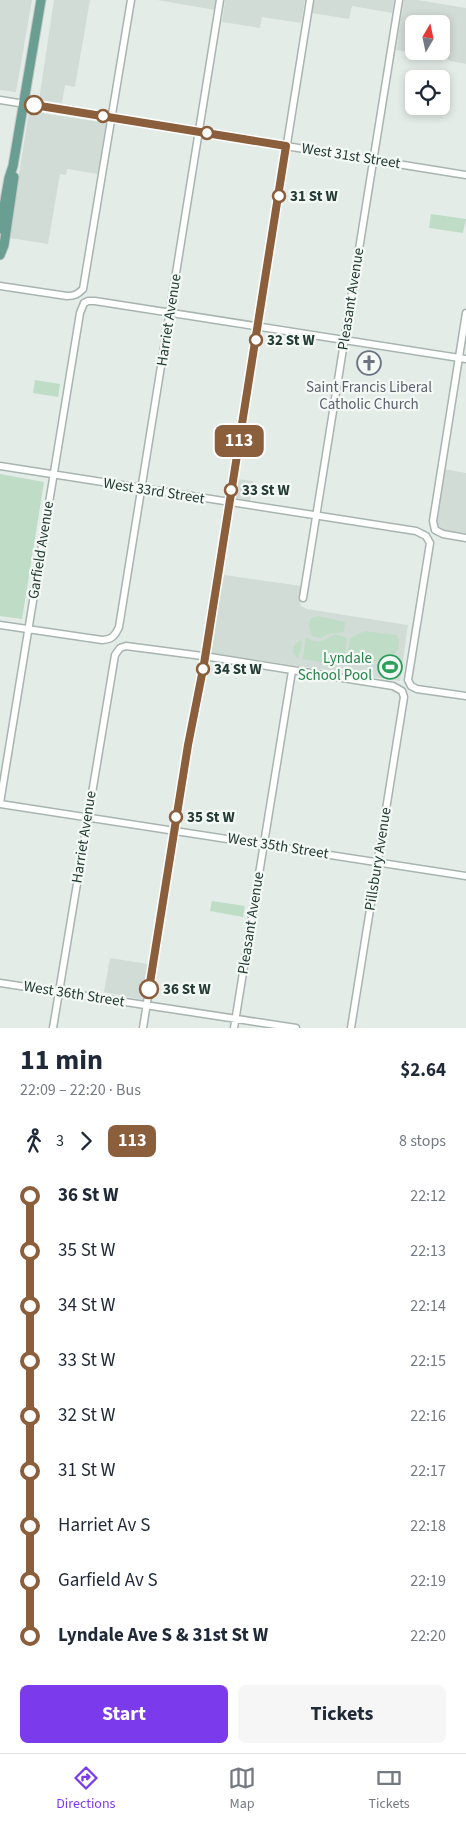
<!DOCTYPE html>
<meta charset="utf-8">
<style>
:root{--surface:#fff;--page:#f6f6f7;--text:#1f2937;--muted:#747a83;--line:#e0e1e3;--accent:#7c3aed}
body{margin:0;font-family:"Source Sans 3",sans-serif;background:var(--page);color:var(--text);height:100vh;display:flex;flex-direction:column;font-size:19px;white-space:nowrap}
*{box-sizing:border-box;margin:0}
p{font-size:16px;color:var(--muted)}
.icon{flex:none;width:28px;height:28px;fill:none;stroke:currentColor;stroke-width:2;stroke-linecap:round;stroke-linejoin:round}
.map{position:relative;height:1028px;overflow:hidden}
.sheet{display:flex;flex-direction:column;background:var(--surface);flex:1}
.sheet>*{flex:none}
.badge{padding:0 10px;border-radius:8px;font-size:18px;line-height:32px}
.needle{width:32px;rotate:9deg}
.buttons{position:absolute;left:405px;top:15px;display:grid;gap:10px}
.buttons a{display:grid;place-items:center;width:45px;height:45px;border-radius:8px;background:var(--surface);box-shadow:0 2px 8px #0003;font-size:25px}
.map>.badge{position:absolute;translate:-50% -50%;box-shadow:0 0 0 2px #fff}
.legs{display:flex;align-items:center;gap:8px;height:55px;padding:0 20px;font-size:16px}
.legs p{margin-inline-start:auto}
.headline{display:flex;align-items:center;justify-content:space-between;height:85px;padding:0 20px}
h1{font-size:28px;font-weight:700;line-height:38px}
.cta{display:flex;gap:10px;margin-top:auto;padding:10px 20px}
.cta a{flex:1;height:58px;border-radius:8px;background:var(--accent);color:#fff;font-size:20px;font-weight:700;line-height:58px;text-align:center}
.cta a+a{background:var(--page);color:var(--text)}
ul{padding:0 20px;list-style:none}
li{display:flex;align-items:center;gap:18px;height:55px;font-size:19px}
li i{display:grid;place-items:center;width:8px;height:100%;margin:0 6px;background:currentColor}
li i::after{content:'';width:12px;height:12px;margin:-6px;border:4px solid;border-radius:50%;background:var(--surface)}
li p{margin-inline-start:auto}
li:first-child i{background:linear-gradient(#0000 50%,currentColor 0)}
li:last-child i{background:linear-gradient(currentColor 50%,#0000 0)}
.dock{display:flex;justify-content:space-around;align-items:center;height:70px;border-top:1px solid var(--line);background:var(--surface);font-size:14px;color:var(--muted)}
.dock a{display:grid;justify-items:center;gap:2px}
.dock .selected{color:var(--accent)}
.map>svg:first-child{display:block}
</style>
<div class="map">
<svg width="466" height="1028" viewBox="0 0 466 1028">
<rect width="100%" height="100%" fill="#e4ece8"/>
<path fill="#d2dcd7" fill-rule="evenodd" d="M 0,0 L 32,0 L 16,92 L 0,90 Z
M 54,0 L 90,0 L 75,87 L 65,85 L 62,103 L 39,100 Z
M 157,0 L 217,0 L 215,10 Z
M 225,0 L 305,0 L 301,23 L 262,17 L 260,28 L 222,22 Z
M 313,0 L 394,0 L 392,13 L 352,6 L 349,19 L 312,13 Z
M 404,0 L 418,0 L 466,8 L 466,64 L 451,61 L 444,58 L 396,50 ZM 414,24 L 441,24 L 441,51 L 414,51 Z
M 29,111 L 106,123 L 98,174 L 67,169 L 66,175 L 60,174 L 48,244 L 9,238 Z
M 444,469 L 466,473 L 466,534 L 440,530 L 436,525 Z
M 237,479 L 253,481 L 250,501 L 233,497 L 233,491 Z
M 224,575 L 301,586 L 300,602 L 301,606 L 307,609 L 408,625 L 400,681 L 210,653 L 209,647 Z
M 110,958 L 148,964 L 145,987 L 146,993 L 143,1000 L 104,992 Z"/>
<path fill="#bedcc6" d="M 431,214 L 466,219 L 463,233 L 429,228 Z
M 35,380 L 60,384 L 58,397 L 33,393 Z
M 0,474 L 44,482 L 22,619 L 0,616 Z
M 318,616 L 345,622 L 344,632 L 328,634 L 321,638 L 312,636 C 309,629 308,625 311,618 Z
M 365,631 L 396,635 L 399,640 L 398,649 L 395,654 L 383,656 L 369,666 L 346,663 L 350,638 Z
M 336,634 L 347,638 L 343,666 L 303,659 L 306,637 C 320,647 323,639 336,634 Z
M 300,640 L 302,642 L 298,659 L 293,652 L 294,646 Z
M 212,901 L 245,906 L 243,917 L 210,911 Z"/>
<path fill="#90c3cd" d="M 385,662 L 395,663 L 394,673 L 384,672 Z"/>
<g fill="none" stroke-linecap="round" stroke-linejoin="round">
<g stroke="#a7b4af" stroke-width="9">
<path id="minor" d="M 0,100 L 466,175
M 0,286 L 67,296 C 75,296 78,294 83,289 L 131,0
M 466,313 L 433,521 L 435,530 L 443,534 L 466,538
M 0,466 L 416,531 L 426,536 L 430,543 L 408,680 L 411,686 L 417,689 L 466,696
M 303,598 L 399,0
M 0,625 L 102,640 C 111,640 115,636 119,627 L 220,0
M 0,803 L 80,313 L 84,303 L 88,301 L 95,301 L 466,359
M 0,804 L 466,876
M 0,983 L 296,1028
M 53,1028 L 115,655 L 120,648 L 126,646 L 210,657 L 393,686 L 402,691 L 404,697 L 351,1028
M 143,1028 L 188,745 L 204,663 L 310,0
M 234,1028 L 292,671"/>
</g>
<g stroke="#c2c8c7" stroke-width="11">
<path id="major" d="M 0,229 L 9,178 L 13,166 L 41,0
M 0,255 L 4,245 L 14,177"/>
</g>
<use href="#minor" stroke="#fff" stroke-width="6"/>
<use href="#major" stroke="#6b9e92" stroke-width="9"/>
</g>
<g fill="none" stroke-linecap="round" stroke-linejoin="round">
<g stroke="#fff" stroke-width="11">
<path id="line-1" d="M 34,105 L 286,146 L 204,664 L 188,745 L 149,989"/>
</g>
<use href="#line-1" stroke="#8b5e3c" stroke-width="8"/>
</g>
<defs>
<g id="church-ring" transform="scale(1.25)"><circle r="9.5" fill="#f4f9f6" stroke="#6b7280" stroke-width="1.5"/><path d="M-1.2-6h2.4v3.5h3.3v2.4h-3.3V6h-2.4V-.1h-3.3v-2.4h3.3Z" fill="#6b7280"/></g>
<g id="stadium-ring" transform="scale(1.25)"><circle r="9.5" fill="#f4f9f6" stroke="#2e9e5b" stroke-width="1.5"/><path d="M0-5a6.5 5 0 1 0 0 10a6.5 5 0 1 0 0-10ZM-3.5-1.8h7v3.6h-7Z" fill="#2e9e5b"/></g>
</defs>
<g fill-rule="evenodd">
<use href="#church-ring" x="369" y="363"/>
<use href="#stadium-ring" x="390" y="667"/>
</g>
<g fill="#fff" stroke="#8b5e3c" stroke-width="2.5">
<circle cx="34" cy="105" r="9"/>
<circle cx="103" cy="116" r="6"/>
<circle cx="207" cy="133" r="6"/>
<circle cx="279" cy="196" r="6"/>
<circle cx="256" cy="340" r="6"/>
<circle cx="231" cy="490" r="6"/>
<circle cx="203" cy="669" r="6"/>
<circle cx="176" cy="817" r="6"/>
<circle cx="149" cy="989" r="9"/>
</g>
<g text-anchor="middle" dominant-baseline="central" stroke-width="4.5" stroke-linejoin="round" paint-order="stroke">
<g font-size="15" fill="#243c36" stroke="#f4f9f6">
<text transform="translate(351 156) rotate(9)">West 31st Street</text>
<text transform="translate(351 299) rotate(-81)">Pleasant Avenue</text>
<text transform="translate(169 320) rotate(-81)">Harriet Avenue</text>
<text transform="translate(154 491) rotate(9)">West 33rd Street</text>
<text transform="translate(41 550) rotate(-81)">Garfield Avenue</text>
<text transform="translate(84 837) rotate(-81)">Harriet Avenue</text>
<text transform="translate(278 846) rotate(9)">West 35th Street</text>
<text transform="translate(378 859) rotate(-81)">Pillsbury Avenue</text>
<text transform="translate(251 923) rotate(-81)">Pleasant Avenue</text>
<text transform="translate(74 994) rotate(9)">West 36th Street</text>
</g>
<g font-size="15" font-weight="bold" fill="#243c36" stroke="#f4f9f6" text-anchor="start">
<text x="290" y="196">31 St W</text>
<text x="267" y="340">32 St W</text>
<text x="242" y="490">33 St W</text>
<text x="214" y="669">34 St W</text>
<text x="187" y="817">35 St W</text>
<text x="163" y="989">36 St W</text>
</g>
<g font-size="15" fill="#5b616d" stroke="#f4f9f6">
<text x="369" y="387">Saint Francis Liberal<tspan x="369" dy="17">Catholic Church</tspan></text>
</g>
<g font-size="15" fill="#27864d" stroke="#f4f9f6" text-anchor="end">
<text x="372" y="658">Lyndale<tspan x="372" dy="17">School Pool</tspan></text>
</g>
</g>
</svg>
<div class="buttons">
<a><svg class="needle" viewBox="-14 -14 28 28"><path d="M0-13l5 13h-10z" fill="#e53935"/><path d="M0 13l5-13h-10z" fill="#747a83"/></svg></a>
<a><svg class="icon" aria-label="locate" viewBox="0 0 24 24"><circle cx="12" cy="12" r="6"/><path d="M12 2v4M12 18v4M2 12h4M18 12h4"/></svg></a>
</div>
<b class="badge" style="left:239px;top:441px;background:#8b5e3c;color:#fff">113</b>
</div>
<section class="sheet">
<div class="headline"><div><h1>11 min</h1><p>22:09 – 22:20 · Bus</p></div><b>$2.64</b></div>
<div class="legs"><svg class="icon" aria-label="walk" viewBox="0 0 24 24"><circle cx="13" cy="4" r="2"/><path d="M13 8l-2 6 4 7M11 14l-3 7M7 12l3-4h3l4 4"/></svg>3<svg class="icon" aria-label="forward" viewBox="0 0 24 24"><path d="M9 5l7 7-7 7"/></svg><b class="badge" style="background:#8b5e3c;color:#fff">113</b><p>8 stops</p></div>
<ul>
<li><i style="color:#8b5e3c"></i><b>36 St W</b><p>22:12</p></li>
<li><i style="color:#8b5e3c"></i><span>35 St W</span><p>22:13</p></li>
<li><i style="color:#8b5e3c"></i><span>34 St W</span><p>22:14</p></li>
<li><i style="color:#8b5e3c"></i><span>33 St W</span><p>22:15</p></li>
<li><i style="color:#8b5e3c"></i><span>32 St W</span><p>22:16</p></li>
<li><i style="color:#8b5e3c"></i><span>31 St W</span><p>22:17</p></li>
<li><i style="color:#8b5e3c"></i><span>Harriet Av S</span><p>22:18</p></li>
<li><i style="color:#8b5e3c"></i><span>Garfield Av S</span><p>22:19</p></li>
<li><i style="color:#8b5e3c"></i><b>Lyndale Ave S &amp; 31st St W</b><p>22:20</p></li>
</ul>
<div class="cta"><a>Start</a><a>Tickets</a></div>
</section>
<nav class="dock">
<a class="selected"><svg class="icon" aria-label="directions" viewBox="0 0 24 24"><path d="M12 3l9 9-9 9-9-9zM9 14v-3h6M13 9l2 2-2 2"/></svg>Directions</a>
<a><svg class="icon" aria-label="map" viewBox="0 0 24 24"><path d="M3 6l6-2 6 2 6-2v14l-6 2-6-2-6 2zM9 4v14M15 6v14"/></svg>Map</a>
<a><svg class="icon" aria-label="tickets" viewBox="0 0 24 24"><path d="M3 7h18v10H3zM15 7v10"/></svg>Tickets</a>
</nav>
